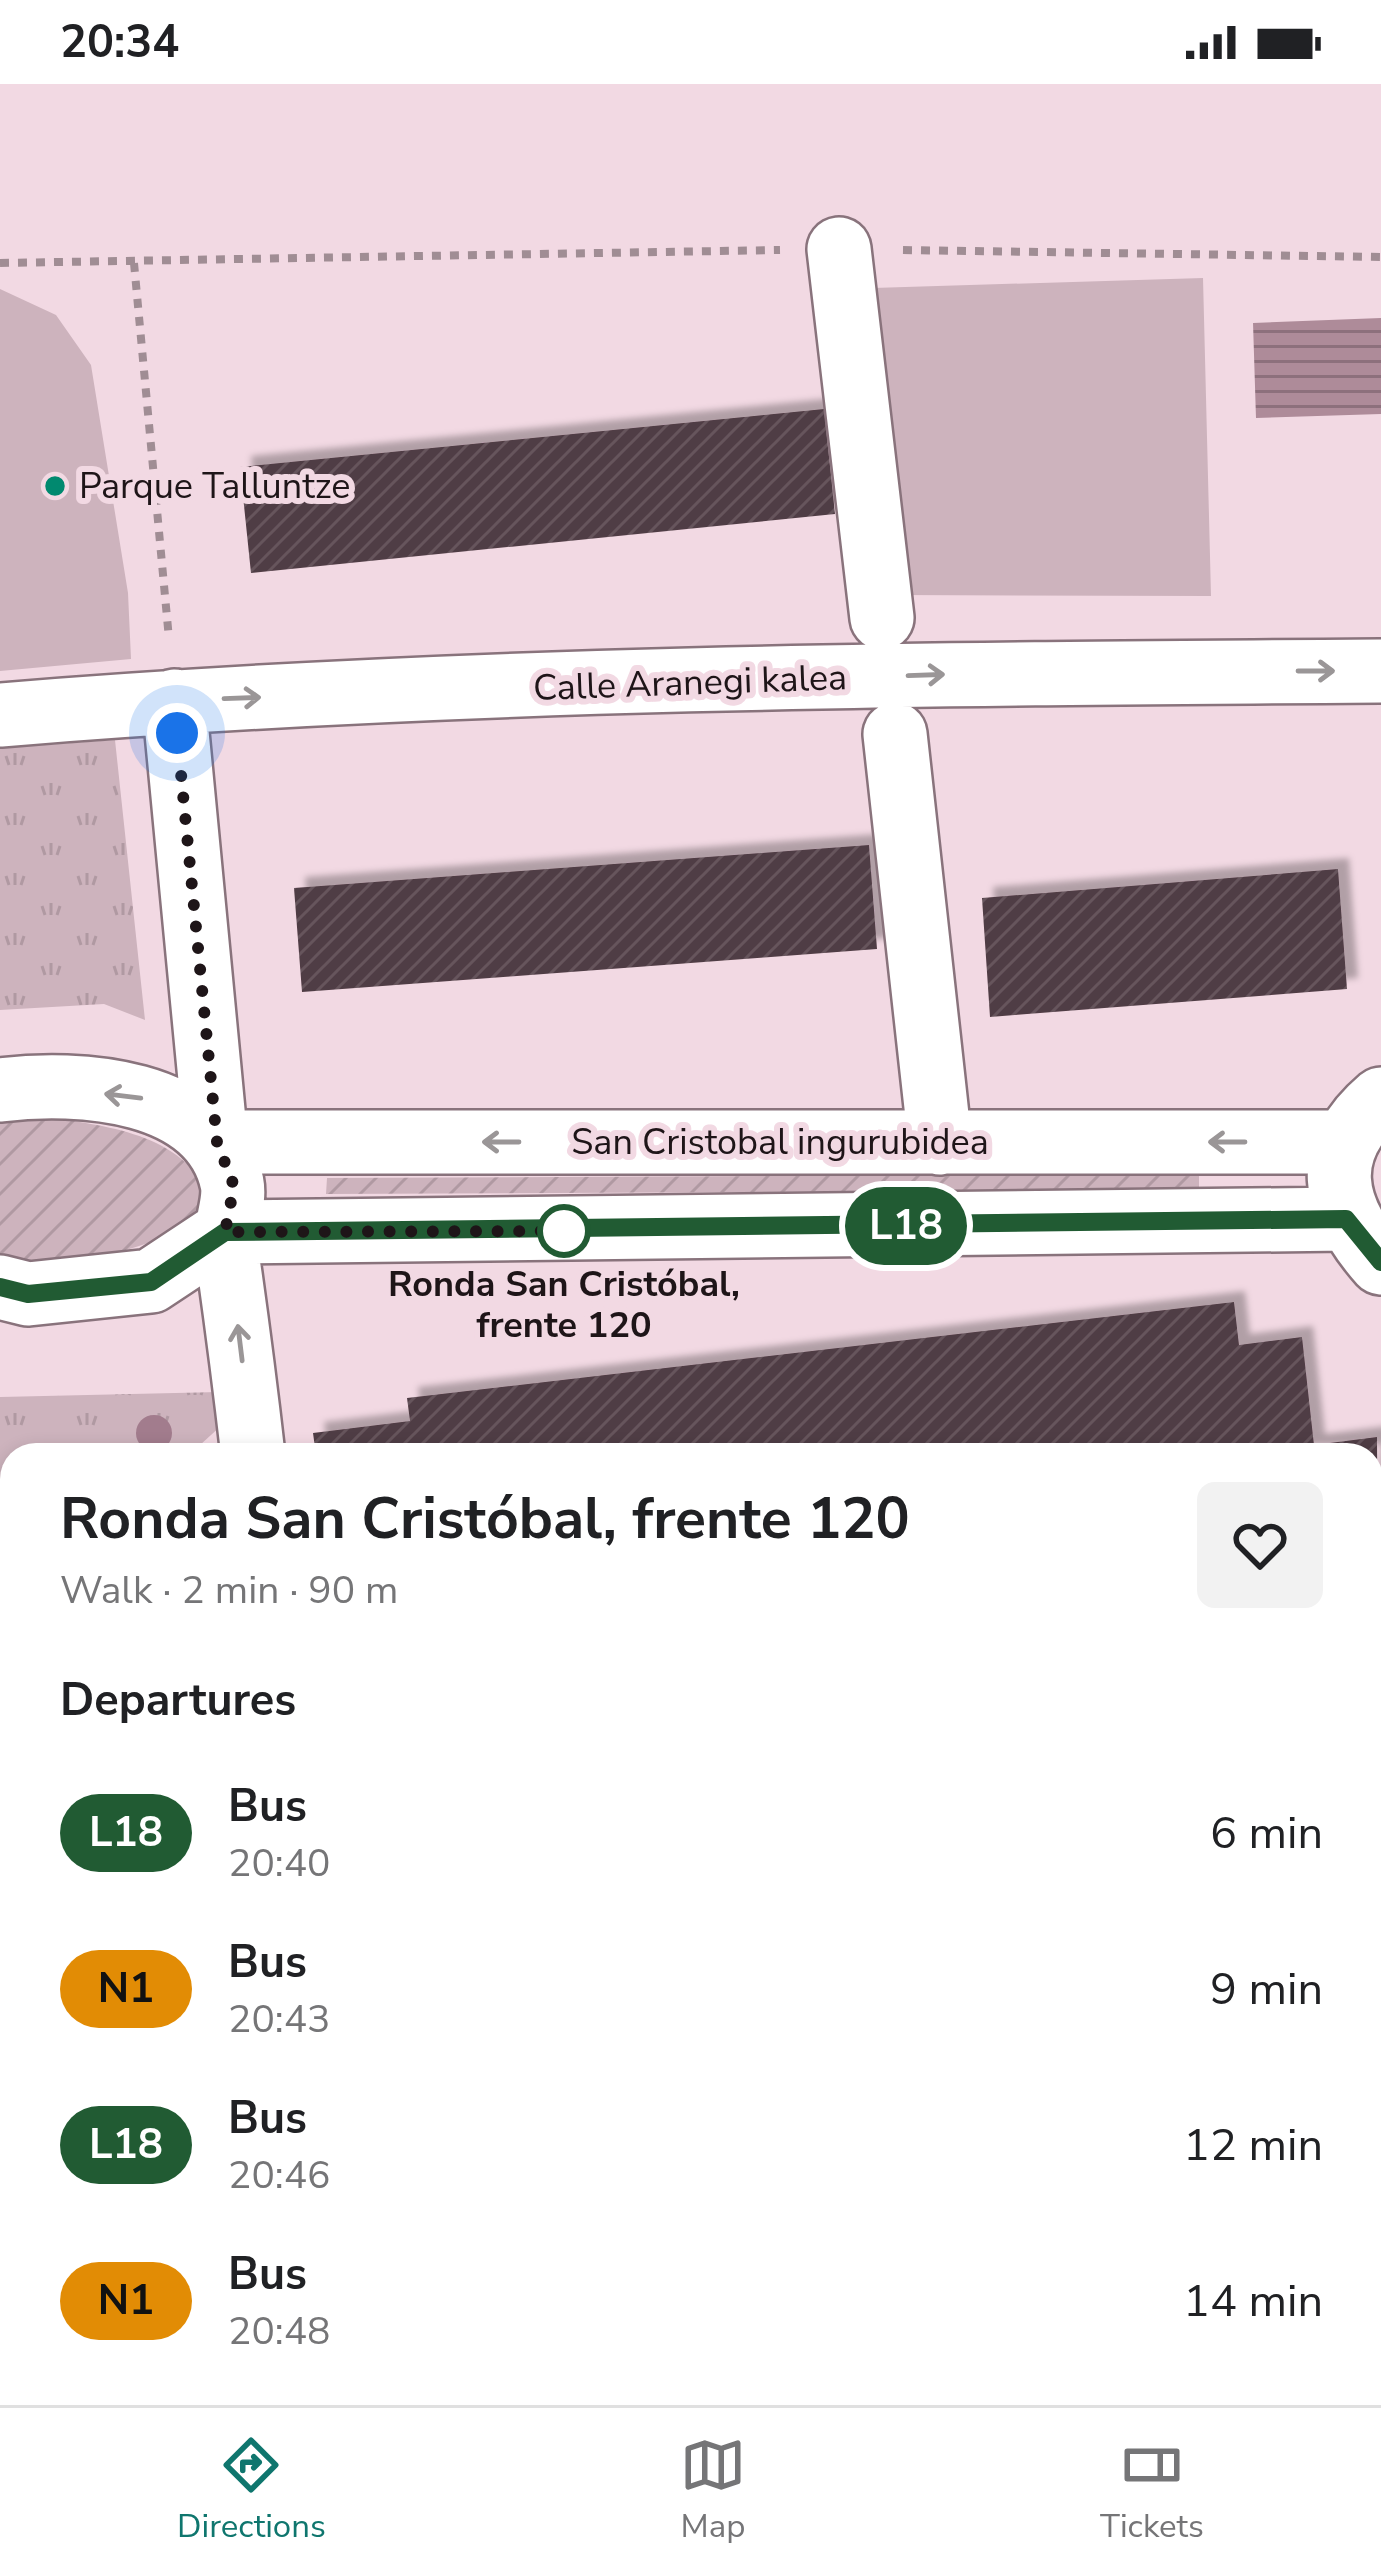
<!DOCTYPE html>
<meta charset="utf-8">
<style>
:root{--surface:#fff;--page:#f2f2f2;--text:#202124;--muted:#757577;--line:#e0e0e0;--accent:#0f766e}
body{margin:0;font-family:"Nunito Sans",sans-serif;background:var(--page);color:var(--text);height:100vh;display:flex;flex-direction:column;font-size:45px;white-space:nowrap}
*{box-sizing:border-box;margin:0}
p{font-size:39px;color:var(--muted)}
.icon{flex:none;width:66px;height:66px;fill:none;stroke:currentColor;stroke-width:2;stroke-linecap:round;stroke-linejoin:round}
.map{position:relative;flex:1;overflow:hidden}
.side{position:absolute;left:0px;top:1359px;width:1383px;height:963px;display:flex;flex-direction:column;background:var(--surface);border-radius:36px 36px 0 0;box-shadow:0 6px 18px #0003}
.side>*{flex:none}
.badge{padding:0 24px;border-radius:39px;font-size:42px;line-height:78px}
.you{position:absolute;width:60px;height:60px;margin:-30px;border:9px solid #fff;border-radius:50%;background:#1a73e8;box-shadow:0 0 0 18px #1a73e833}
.map>.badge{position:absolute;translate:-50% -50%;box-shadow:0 0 0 6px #fff}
h2{padding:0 60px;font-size:45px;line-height:108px}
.round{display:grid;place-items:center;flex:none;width:126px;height:126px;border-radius:18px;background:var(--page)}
.summary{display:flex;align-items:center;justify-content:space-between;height:204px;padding:0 60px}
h1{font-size:57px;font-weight:700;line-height:90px}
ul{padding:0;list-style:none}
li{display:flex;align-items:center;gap:36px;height:156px;padding:0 60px}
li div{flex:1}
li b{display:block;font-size:45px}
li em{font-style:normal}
li .badge{min-width:132px;font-weight:700;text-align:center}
.status{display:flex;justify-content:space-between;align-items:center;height:84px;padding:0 60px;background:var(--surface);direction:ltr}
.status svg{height:33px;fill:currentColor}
.tab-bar{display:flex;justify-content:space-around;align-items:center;height:168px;border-top:3px solid var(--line);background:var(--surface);font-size:33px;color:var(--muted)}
.tab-bar a{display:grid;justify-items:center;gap:6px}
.tab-bar .active{color:var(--accent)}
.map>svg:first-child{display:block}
</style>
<div class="status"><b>20:34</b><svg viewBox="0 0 49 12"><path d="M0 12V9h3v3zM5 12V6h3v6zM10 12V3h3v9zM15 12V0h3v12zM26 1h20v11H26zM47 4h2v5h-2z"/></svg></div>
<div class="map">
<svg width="1381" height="2321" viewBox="0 0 1381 2321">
<defs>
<pattern id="park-tufts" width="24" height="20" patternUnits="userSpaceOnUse" patternTransform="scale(3)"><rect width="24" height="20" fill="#cdb3bd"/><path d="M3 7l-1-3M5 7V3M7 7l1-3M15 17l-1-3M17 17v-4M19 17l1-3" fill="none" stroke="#b099a2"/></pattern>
<pattern id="garden-furrows" width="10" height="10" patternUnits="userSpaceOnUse" patternTransform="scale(3)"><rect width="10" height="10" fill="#cdb3bd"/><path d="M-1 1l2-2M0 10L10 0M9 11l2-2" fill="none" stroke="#b099a2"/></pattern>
<pattern id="water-rules" width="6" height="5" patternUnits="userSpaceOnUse" patternTransform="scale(3)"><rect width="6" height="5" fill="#ae8b99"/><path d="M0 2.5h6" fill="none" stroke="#8d707c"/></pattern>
<pattern id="building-hatch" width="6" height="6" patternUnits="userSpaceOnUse" patternTransform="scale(3)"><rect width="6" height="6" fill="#503c44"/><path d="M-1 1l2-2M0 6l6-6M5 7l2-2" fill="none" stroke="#66555c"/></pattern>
<filter id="shadow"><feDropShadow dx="11" dy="-11" stdDeviation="3" flood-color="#0004"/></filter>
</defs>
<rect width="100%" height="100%" fill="#f2d9e3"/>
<path fill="url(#park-tufts)" d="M 115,656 L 145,936 L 104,920 L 0,926 L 0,664 Z
M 219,1308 L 222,1341 L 189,1371 L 12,1371 L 12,1748 L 0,1645 L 0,1313 Z
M 77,2310 L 298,2310 L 299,2321 L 78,2321 Z"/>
<path fill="url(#garden-furrows)" d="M 35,1031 C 99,1042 176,1045 209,1109 L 196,1139 C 134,1168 69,1187 0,1176 L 0,1036 Z
M 1199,1090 L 1199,1106 L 326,1110 L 327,1094 Z"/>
<path fill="#cdb3bd" d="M 1203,194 L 1211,512 L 895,511 L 873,204 Z
M 0,205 L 56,231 L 91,281 L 128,509 L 131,575 L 0,587 Z"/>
<path fill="url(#water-rules)" d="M 1381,234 L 1381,330 L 1256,334 L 1253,239 Z"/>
<path fill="url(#building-hatch)" filter="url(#shadow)" d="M 824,325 L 835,430 L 251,489 L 240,383 Z
M 869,761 L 877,865 L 302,908 L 294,804 Z
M 1338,785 L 1347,905 L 990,933 L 982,814 Z
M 1234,1218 L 1239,1261 L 1302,1253 L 1314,1361 L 1377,1353 L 1381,2069 L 1371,2070 L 1371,1371 L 1277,1371 L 1277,1366 L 1235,1371 L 316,1371 L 313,1349 L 410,1337 L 407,1314 Z
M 1381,2212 L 1381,2321 L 493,2321 L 560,2310 L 1371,2310 L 1371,2213 Z"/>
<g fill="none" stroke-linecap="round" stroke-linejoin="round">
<g stroke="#89737c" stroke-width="68">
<path id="minor" d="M 839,165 L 882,534
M 174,617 L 216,1058 L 1344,1058
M 0,631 C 458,593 921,590 1381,587
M 895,650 L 940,1059
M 0,1006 C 78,996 212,1004 232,1099 C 236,1119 224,1141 226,1162 C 236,1232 245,1301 253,1371
M 1381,1015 C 1320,1067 1331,1123 1381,1179
M 0,1203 L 28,1210 L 151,1197 L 225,1148 L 1346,1135
M 1371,2151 L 1381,2150
M 0,2213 L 12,2304
M 365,2310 L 367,2321"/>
</g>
<path stroke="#a08d94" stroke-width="8" stroke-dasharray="9 9" stroke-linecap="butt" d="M 903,166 L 1381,173
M 0,179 L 780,166
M 134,179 L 169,555
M 0,1711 L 12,1710"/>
<use href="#minor" stroke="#fff" stroke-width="63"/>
</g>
<circle fill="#a27c8d" cx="154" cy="1349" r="18"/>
<defs><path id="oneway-shaft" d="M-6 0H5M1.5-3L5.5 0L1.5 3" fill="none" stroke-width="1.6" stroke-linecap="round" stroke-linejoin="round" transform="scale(3)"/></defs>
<g stroke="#9a9697">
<use href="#oneway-shaft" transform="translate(1316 587)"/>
<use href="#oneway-shaft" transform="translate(926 591) rotate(-2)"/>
<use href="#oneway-shaft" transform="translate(242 614) rotate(-2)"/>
<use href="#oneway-shaft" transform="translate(123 1012) rotate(-173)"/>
<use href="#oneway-shaft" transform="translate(501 1058) rotate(-180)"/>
<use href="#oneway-shaft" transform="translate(1227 1058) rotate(180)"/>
<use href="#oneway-shaft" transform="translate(240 1259) rotate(-97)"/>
</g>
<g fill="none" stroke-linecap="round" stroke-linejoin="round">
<g stroke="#fff" stroke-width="27">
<path id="line" d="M 0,1203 L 28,1210 L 151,1198 L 225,1148 L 1346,1135 L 1381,1178"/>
</g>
<use href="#line" stroke="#215b33" stroke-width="18"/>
<path stroke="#1e1518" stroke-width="12" stroke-dasharray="0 21.6" d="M 177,649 L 217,1058 L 234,1102 L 225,1148 L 564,1147"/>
</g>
<circle fill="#01896f" stroke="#f2d9e3" stroke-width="4.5" cx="55" cy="402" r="12"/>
<circle fill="#fff" stroke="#215b33" stroke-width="6" cx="564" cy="1147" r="24"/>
<g text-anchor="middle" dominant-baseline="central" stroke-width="12" stroke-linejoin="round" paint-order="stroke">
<g font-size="36" fill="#1e1518" stroke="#f2d9e3" text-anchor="start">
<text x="79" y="402">Parque Talluntze</text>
</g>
<g font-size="36" fill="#1e1518" stroke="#f2d9e3">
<text transform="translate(690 599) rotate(-2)">Calle Aranegi kalea</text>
<text x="780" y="1058">San Cristobal ingurubidea</text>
</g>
<g font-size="36" font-weight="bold" fill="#1e1518" stroke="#f2d9e3">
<text x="564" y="1200">Ronda San Cristóbal,<tspan x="564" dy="41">frente 120</tspan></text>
</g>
</g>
</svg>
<div class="you" style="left:177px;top:649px"></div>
<b class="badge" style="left:906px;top:1142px;background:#215b33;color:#fff">L18</b>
<section class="side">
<div class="summary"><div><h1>Ronda San Cristóbal, frente 120</h1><p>Walk · 2 min · 90 m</p></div><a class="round"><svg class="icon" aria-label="heart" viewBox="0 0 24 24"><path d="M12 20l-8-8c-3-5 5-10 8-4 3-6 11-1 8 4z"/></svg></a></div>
<h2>Departures</h2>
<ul>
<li><span class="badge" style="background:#215b33;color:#fff">L18</span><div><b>Bus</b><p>20:40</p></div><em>6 min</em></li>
<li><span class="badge" style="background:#e28c05;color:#111">N1</span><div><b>Bus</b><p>20:43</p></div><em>9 min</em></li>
<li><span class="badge" style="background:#215b33;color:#fff">L18</span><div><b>Bus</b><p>20:46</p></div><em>12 min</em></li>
<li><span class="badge" style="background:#e28c05;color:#111">N1</span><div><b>Bus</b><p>20:48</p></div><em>14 min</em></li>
</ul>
</section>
</div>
<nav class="tab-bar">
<a class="active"><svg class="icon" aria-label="directions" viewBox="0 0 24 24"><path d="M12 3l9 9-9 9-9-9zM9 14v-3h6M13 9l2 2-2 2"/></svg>Directions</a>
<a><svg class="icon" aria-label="map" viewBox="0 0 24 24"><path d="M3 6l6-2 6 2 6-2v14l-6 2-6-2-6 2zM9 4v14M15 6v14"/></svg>Map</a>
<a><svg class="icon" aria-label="tickets" viewBox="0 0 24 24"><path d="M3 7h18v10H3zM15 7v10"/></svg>Tickets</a>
</nav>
